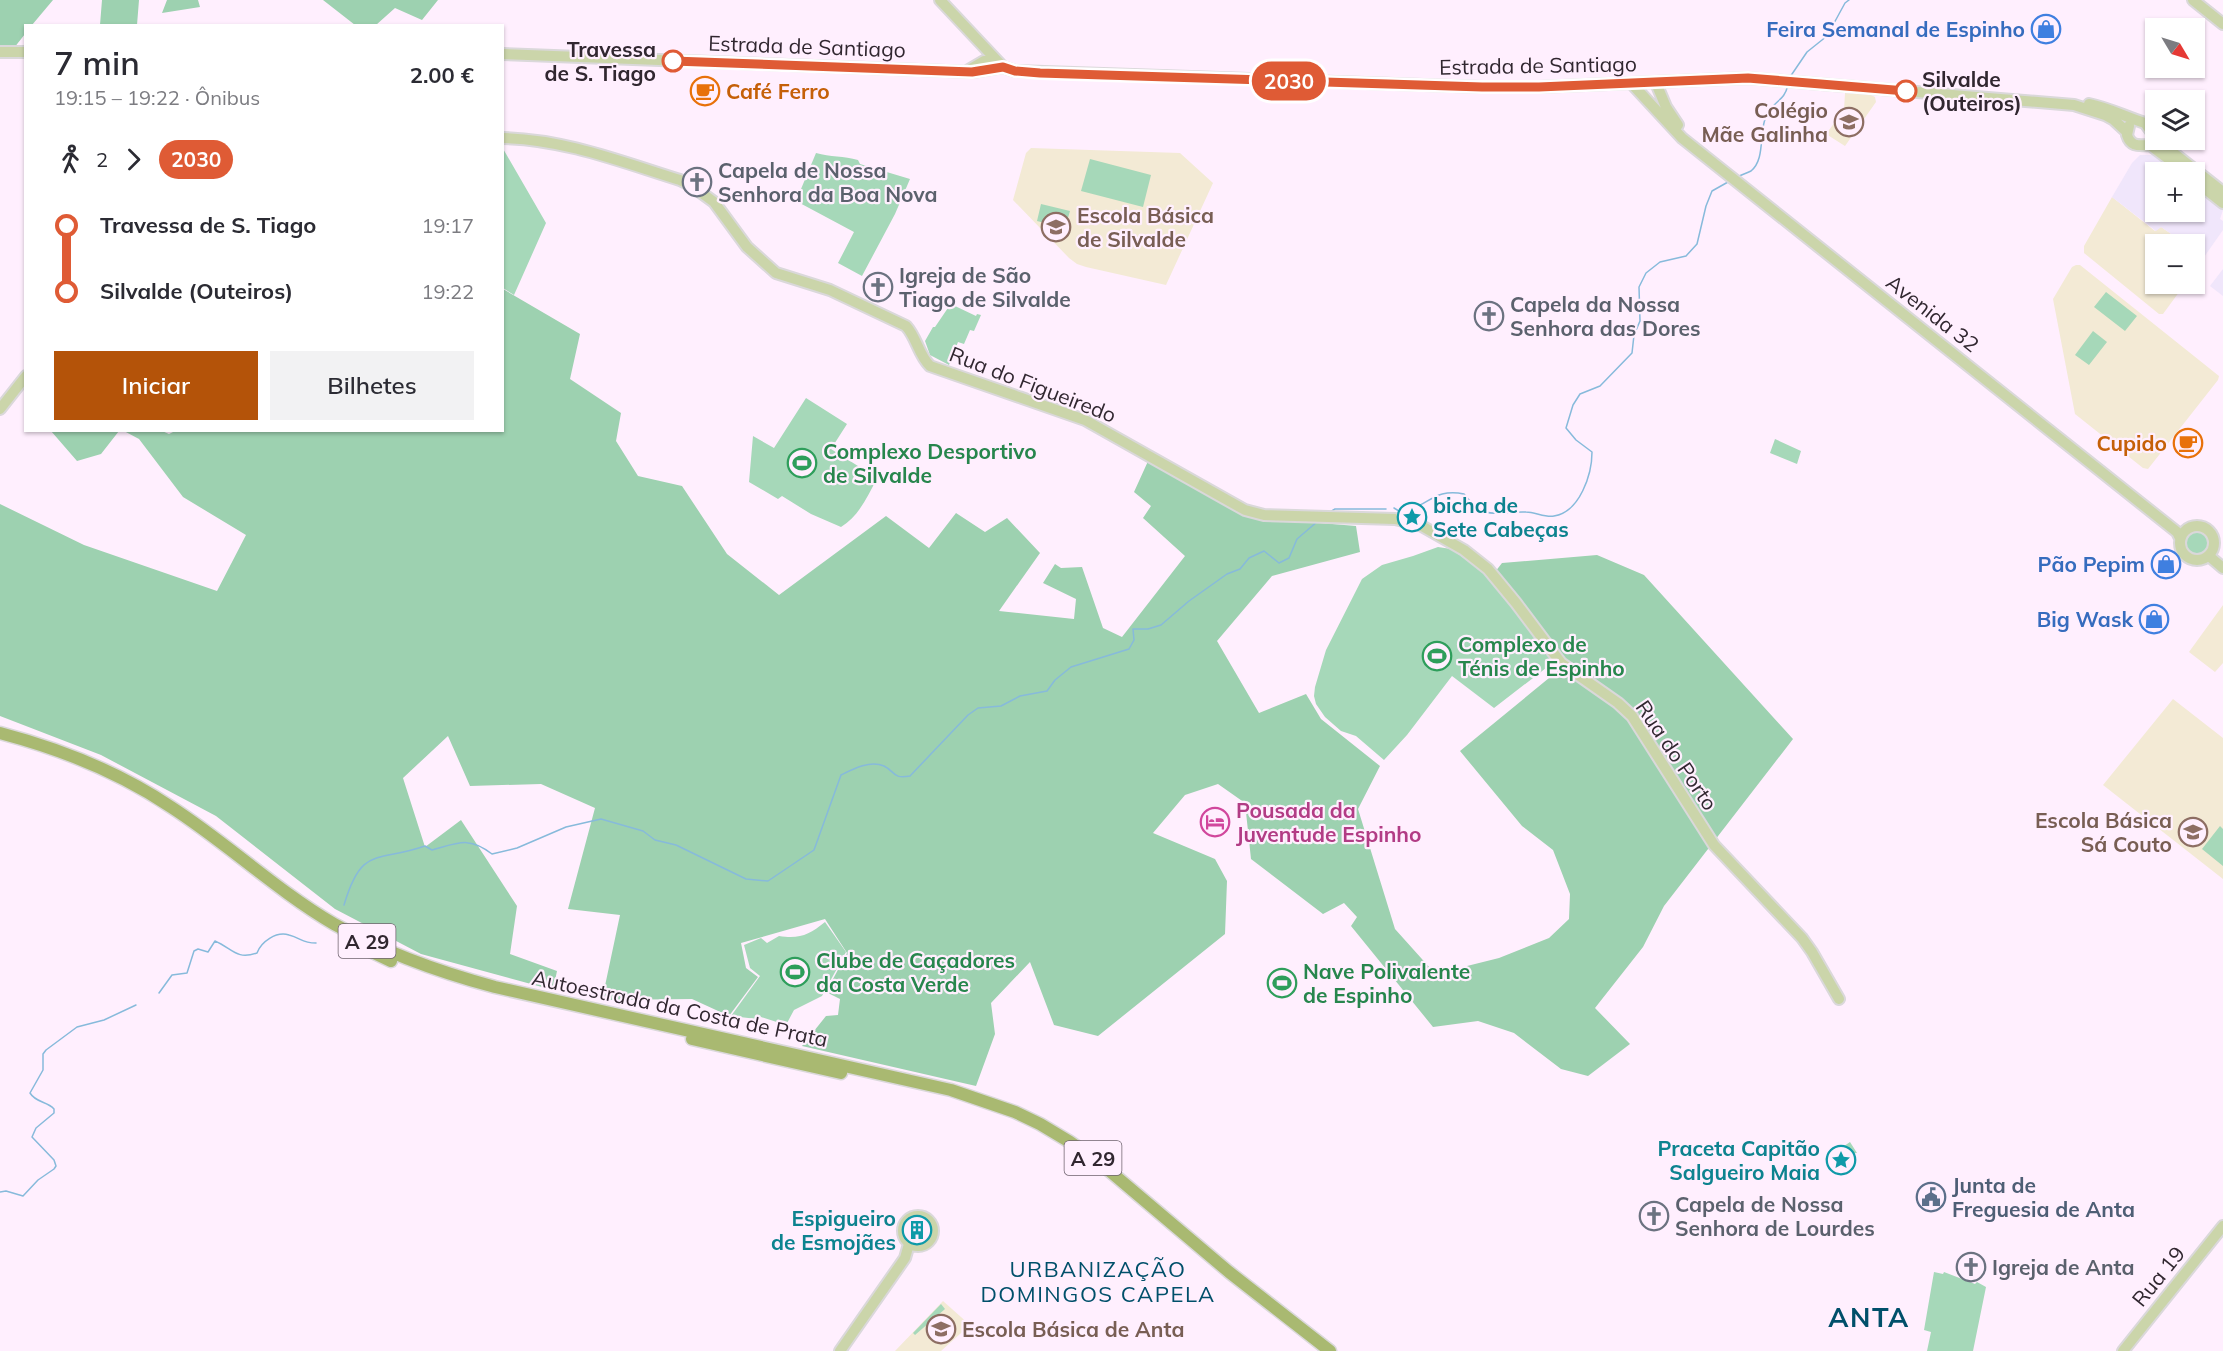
<!DOCTYPE html>
<html lang="pt">
<meta charset="utf-8">
<style>
:root{--surface:#fff;--page:#f2f2f3;--text:#2b2b33;--muted:#7c7c81;--accent:#b45309}
body{margin:0;font-family:Mulish,sans-serif;background:var(--page);color:var(--text);height:100vh;display:flex;flex-direction:column;font-size:22px;white-space:nowrap}
*{box-sizing:border-box;margin:0}
p{font-size:20px;color:var(--muted)}
.icon{flex:none;width:33px;height:33px;fill:none;stroke:currentColor;stroke-width:2;stroke-linecap:round;stroke-linejoin:round}
.map{position:relative;flex:1;overflow:hidden}
.sheet{position:absolute;left:24px;top:24px;width:480px;height:408px;display:flex;flex-direction:column;background:var(--surface);border-radius:0px;box-shadow:0 2px 4px #0004}
.sheet>*{flex:none}
.badge{padding:0 12px;border-radius:20px;font-size:21px;line-height:39px}
.needle{width:39px;rotate:128deg}
.controls{position:absolute;left:2145px;top:18px;display:grid;gap:12px}
.controls a{display:grid;place-items:center;width:60px;height:60px;border-radius:0px;background:var(--surface);box-shadow:0 2px 4px #0004;font-size:30px}
.map>.badge{position:absolute;translate:-50% -50%;box-shadow:0 0 0 3px #fff}
.legs{display:flex;align-items:center;gap:9px;height:66px;padding:0 30px;font-size:20px}
.legs p{margin-inline-start:auto}
.headline{display:flex;align-items:center;justify-content:space-between;height:102px;padding:0 30px}
h1{font-size:33px;font-weight:600;line-height:45px}
.primary-button{display:flex;gap:12px;margin-top:auto;padding:12px 30px}
.primary-button a{flex:1;height:69px;border-radius:0px;background:var(--accent);color:#fff;font-size:24px;font-weight:600;line-height:69px;text-align:center}
.primary-button a+a{background:var(--page);color:var(--text)}
ul{padding:0 30px;list-style:none}
li{display:flex;align-items:center;gap:21px;height:66px;font-size:22px}
li i{display:grid;place-items:center;width:9px;height:100%;margin:0 8px;background:currentColor}
li i::after{content:'';width:15px;height:15px;margin:-8px;border:4px solid;border-radius:50%;background:var(--surface)}
li p{margin-inline-start:auto}
li:first-child i{background:linear-gradient(#0000 50%,currentColor 0)}
li:last-child i{background:linear-gradient(currentColor 50%,#0000 0)}
.map>svg:first-child{display:block}
</style>
<div class="map">
<svg width="2223" height="1351" viewBox="0 0 2223 1351">
<rect width="100%" height="100%" fill="#ffeffe"/>
<path fill="#f3ead5" d="M 1845,93 L 1871,95 L 1875,97 L 1876,102 L 1845,146 L 1826,134 L 1844,110 Z
M 1031,148 L 1180,153 L 1213,183 L 1166,285 L 1086,267 L 1077,264 L 1069,258 L 1013,200 L 1026,153 Z
M 2112,197 L 2155,231 L 2161,227 L 2186,244 L 2156,244 L 2156,284 L 2185,284 L 2163,314 L 2159,314 L 2084,253 L 2084,246 Z
M 2076,265 L 2080,265 L 2219,376 L 2218,380 L 2148,469 L 2143,468 L 2075,414 L 2053,299 L 2072,267 Z
M 2223,605 L 2223,663 L 2215,672 L 2189,652 Z
M 2173,699 L 2223,738 L 2223,879 L 2103,785 Z
M 943,1301 L 970,1325 L 941,1351 L 895,1351 Z"/>
<path fill="#f0e6fb" d="M 2140,155 L 2152,155 L 2157,157 L 2177,172 L 2156,172 L 2156,212 L 2194,212 L 2195,187 L 2223,210 L 2220,219 L 2223,221 L 2223,230 L 2204,257 L 2195,250 L 2194,244 L 2186,244 L 2161,227 L 2156,231 L 2112,197 L 2132,163 Z
M 2223,269 L 2223,296 L 2210,286 Z"/>
<path fill="#a6d8b9" d="M 502,147 L 546,223 L 514,295 L 503,288 Z
M 816,153 C 830,157 844,156 858,160 L 860,164 L 910,179 L 895,214 L 862,276 L 838,263 L 854,232 L 796,201 Z
M 1090,159 L 1151,175 L 1143,207 L 1081,191 Z
M 1041,204 L 1070,211 L 1065,228 L 1037,221 Z
M 2106,292 L 2137,316 L 2125,331 L 2094,307 Z
M 952,302 L 956,304 L 955,306 L 976,316 L 977,314 L 981,315 L 974,331 L 970,330 L 964,344 L 958,342 L 949,365 L 930,355 L 925,341 L 933,327 L 935,327 Z
M 2093,331 L 2107,342 L 2089,365 L 2075,355 Z
M 806,398 L 847,424 L 831,449 L 877,478 C 868,496 859,516 841,527 L 811,514 L 782,496 L 778,499 L 749,482 L 753,436 L 774,448 Z
M 1775,439 L 1801,451 L 1797,464 L 1770,453 Z
M2184 543a13 13 0 1 1 26 0a13 13 0 1 1-26 0Z
M 1438,547 L 1451,549 L 1484,572 L 1555,661 L 1494,708 L 1452,676 L 1407,735 L 1384,760 L 1356,736 L 1341,731 L 1325,717 L 1316,704 L 1314,696 L 1315,687 L 1326,650 L 1362,579 L 1382,565 L 1413,556 Z
M 2220,826 L 2223,829 L 2223,866 L 2202,849 Z
M 825,922 L 846,952 L 822,996 L 794,1010 L 786,1025 L 761,1017 L 757,1019 L 731,1016 L 760,976 L 750,968 L 744,945 L 761,938 L 767,943 L 779,936 C 800,939 809,935 825,922 Z
M 1850,1142 L 1857,1153 L 1849,1154 L 1830,1162 L 1825,1159 Z
M909 1231a9 9 0 1 1 18 0a9 9 0 1 1-18 0Z
M 1934,1272 L 1943,1274 L 1944,1272 L 1975,1284 L 1977,1282 L 1986,1287 L 1973,1351 L 1927,1351 L 1931,1332 L 1924,1330 Z
M 941,1304 L 945,1309 L 915,1335 L 913,1333 Z"/>
<path fill="#9dd1b0" d="M 0,0 L 53,0 L 32,25 L 26,26 L 25,34 L 14,48 L 0,48 Z
M 102,0 L 139,0 L 137,25 L 100,25 Z
M 167,0 L 198,0 L 200,7 L 162,13 Z
M 323,0 L 438,0 L 422,20 L 395,8 L 376,25 L 355,25 Z
M 503,289 L 580,334 L 570,379 L 621,413 L 616,441 L 638,476 L 682,486 L 727,554 L 779,595 L 886,516 L 929,548 L 956,513 L 985,532 L 1007,518 L 1040,553 L 999,611 L 1074,619 L 1076,599 L 1043,583 L 1055,564 L 1061,568 L 1082,567 L 1103,628 L 1122,637 L 1185,556 L 1143,518 L 1151,506 L 1134,492 L 1149,459 L 1262,518 L 1356,526 L 1360,552 L 1272,576 L 1217,641 L 1259,713 L 1306,694 L 1321,719 L 1380,766 L 1358,809 L 1395,929 L 1439,978 L 1455,969 L 1499,958 L 1549,938 L 1569,919 L 1570,894 L 1553,850 L 1522,826 L 1460,751 L 1560,669 L 1566,667 L 1495,572 L 1502,563 L 1597,555 L 1644,575 L 1793,739 L 1664,906 L 1643,947 L 1595,1008 L 1630,1044 L 1588,1076 L 1561,1069 L 1514,1033 L 1478,1021 L 1433,1027 L 1351,926 L 1357,917 L 1344,903 L 1323,914 L 1251,859 L 1245,803 L 1218,784 L 1185,795 L 1153,833 L 1215,859 L 1227,881 L 1225,934 L 1098,1036 L 1054,1025 L 1030,962 L 991,1003 L 995,1034 L 976,1086 L 802,1046 L 826,1016 L 838,1015 L 840,999 L 826,992 L 847,953 L 825,919 L 741,943 L 746,968 L 758,977 L 729,1016 L 692,999 L 602,1000 L 620,915 L 568,909 L 595,808 L 541,784 L 470,786 L 448,736 L 403,778 L 425,847 L 461,820 L 517,906 L 510,954 L 557,971 L 553,990 L 421,954 L 335,909 L 216,816 L 101,755 L 0,716 L 0,504 L 84,545 L 217,591 L 246,535 L 183,497 L 139,439 L 124,431 L 162,431 L 169,434 L 177,430 L 502,430 Z
M 51,431 L 119,431 L 101,454 L 77,461 Z"/>
<g fill="none" stroke-linecap="round" stroke-linejoin="round">
<path stroke="#87badb" stroke-width="1.5" d="M 1790,77 L 1807,52 L 1827,36 L 1845,3 L 1849,0
M 1737,177 C 1741,175 1747,173 1751,171 C 1767,158 1757,128 1769,111 C 1777,99 1784,101 1788,85
M 1394,508 L 1399,511 C 1427,510 1432,487 1464,494 C 1486,522 1495,511 1526,512 C 1535,512 1546,518 1554,516 C 1580,512 1592,474 1592,452 L 1576,440 L 1566,428 L 1573,405 L 1580,394 L 1600,386 L 1632,353 L 1634,335 L 1640,321 L 1639,287 L 1646,273 L 1660,262 L 1686,256 L 1697,244 L 1706,206 L 1712,191 L 1728,182
M 1330,512 L 1335,509 L 1386,509
M 344,905 C 362,845 376,863 425,846 L 432,850 C 458,843 469,836 492,854 L 517,848 L 566,827 L 601,819 L 643,831 L 655,840 L 676,845 L 746,879 L 768,881 L 814,850 L 841,775 C 853,769 870,760 884,766 C 896,772 892,779 910,776 L 968,715 L 978,708 L 1001,706 L 1020,696 L 1047,691 L 1055,680 L 1071,667 L 1129,649 L 1134,640 L 1133,629 L 1148,629 L 1161,625 L 1189,601 L 1227,574 L 1240,569 L 1249,558 L 1264,551 L 1279,563 L 1289,558 L 1297,539 L 1318,521
M 159,993 L 172,975 L 187,973 L 194,951 L 198,949 L 208,952 L 215,941 C 233,949 236,960 257,953 C 261,942 276,931 289,935 C 301,938 302,943 316,943
M 0,1192 L 6,1191 L 23,1196 L 38,1180 L 54,1169 L 56,1166 L 54,1160 L 32,1137 L 36,1128 L 54,1113 L 54,1109 C 47,1101 36,1103 30,1093 L 43,1070 L 43,1054 L 46,1050 L 77,1027 L 104,1020 L 136,1005"/>
<g stroke="#dad8da" stroke-width="14">
<path id="major" d="M 940,0 L 1003,67 L 1015,71 L 1482,87 L 1539,87 L 1748,78 L 2074,105 L 2105,115 L 2114,120 L 2127,132
M 2193,0 L 2223,24
M 0,52 L 26,52
M 502,54 L 972,72 L 1003,67
M 967,71 L 984,61 L 996,61
M 1656,83 L 1666,107 L 1678,125
M 1632,84 L 1682,138 L 2177,532 L 2180,538
M 2089,104 C 2109,108 2126,117 2145,123 L 2156,138
M 2129,126 L 2127,135 C 2131,148 2140,145 2150,145 L 2186,172
M 502,138 C 564,139 622,162 680,180 L 692,186 L 714,202 L 747,247 L 776,273 L 830,290 L 906,326 C 917,338 918,354 930,366 L 1085,420 L 1245,510 L 1264,515 L 1395,519 L 1420,525 L 1464,550 L 1488,569 L 1516,603 L 1561,663 L 1618,703 L 1632,716 L 1714,845 L 1802,938 L 1812,952 L 1839,999
M 2157,140 L 2223,192
M 2194,180 L 2223,203
M 0,409 L 26,376
M2180 543a17 17 0 1 1 34 0a17 17 0 1 1-34 0Z
M 2209,556 L 2223,568
M903 1231a15 15 0 1 1 30 0a15 15 0 1 1-30 0Z
M 840,1351 L 905,1258 L 909,1244
M 2123,1351 L 2223,1226"/>
</g>
<g stroke="#dad8da" stroke-width="15">
<path id="highway" d="M 0,733 C 61,749 119,772 171,807 C 227,843 276,890 334,924 C 385,953 439,972 495,987 L 951,1090 L 1015,1112 L 1040,1124 L 1070,1142 L 1099,1162 L 1229,1272 L 1330,1351
M 347,940 L 391,961
M 692,1039 L 841,1073"/>
</g>
<use href="#major" stroke="#cbd5aa" stroke-width="10"/>
<use href="#highway" stroke="#a9b971" stroke-width="12"/>
</g>
<g fill="none" stroke-linecap="round" stroke-linejoin="round">
<g stroke="#fff" stroke-width="14">
<path id="line-1" d="M 673,61 L 972,72 L 1003,67 L 1015,71 L 1040,73 L 1482,87 L 1539,87 L 1748,78 L 1906,91"/>
</g>
<use href="#line-1" stroke="#df5b35" stroke-width="9"/>
</g>
<defs>
<g id="shop-ring" transform="scale(1.5)"><circle r="9.5" fill="#ffeffe" stroke="#3f7fe0" stroke-width="1.5"/><path d="M-5-2.5h2.3a2.7 3.5 0 0 1 5.4 0H5L5.5 6h-11ZM-1.5-2.5h3a1.5 2.3 0 0 0-3 0Z" fill="#3f7fe0"/></g>
<g id="cafe-ring" transform="scale(1.5)"><circle r="9.5" fill="#ffeffe" stroke="#e8710a" stroke-width="1.5"/><path d="M-5.5-4.5H6V0H3Q3 3.5 0 3.5H-2.5Q-5.5 3.5-5.5 0ZM3-3.2v2h1.7v-2ZM-6 4.5H4V6H-6Z" fill="#e8710a"/></g>
<g id="school-ring" transform="scale(1.5)"><circle r="9.5" fill="#ffeffe" stroke="#8d6e63" stroke-width="1.5"/><path d="M0-5L7-2L0 1L-7-2ZM-4 1L0 2.5L4 1V4Q0 6-4 4Z" fill="#8d6e63"/></g>
<g id="church-ring" transform="scale(1.5)"><circle r="9.5" fill="#ffeffe" stroke="#6b7280" stroke-width="1.5"/><path d="M-1.2-6h2.4v3.5h3.3v2.4h-3.3V6h-2.4V-.1h-3.3v-2.4h3.3Z" fill="#6b7280"/></g>
<g id="stadium-ring" transform="scale(1.5)"><circle r="9.5" fill="#ffeffe" stroke="#2e9e5b" stroke-width="1.5"/><path d="M0-5a6.5 5 0 1 0 0 10a6.5 5 0 1 0 0-10ZM-3.5-1.8h7v3.6h-7Z" fill="#2e9e5b"/></g>
<g id="sight-ring" transform="scale(1.5)"><circle r="9.5" fill="#ffeffe" stroke="#0f9aa8" stroke-width="1.5"/><path d="M0-6L1.8-2.2L6-1.7L2.9 1.2L3.7 5.4L0 3.3L-3.7 5.4L-2.9 1.2L-6-1.7L-1.8-2.2Z" fill="#0f9aa8"/></g>
<g id="hotel-ring" transform="scale(1.5)"><circle r="9.5" fill="#ffeffe" stroke="#d1479c" stroke-width="1.5"/><path d="M-6-4.5h1.5V1H6V5H4.5V3h-9V5H-6ZM-4 0a1.8 1.8 0 1 1 3.6 0ZM.5 0V-2.5h3Q6-2.5 6 0Z" fill="#d1479c"/></g>
<g id="civic-ring" transform="scale(1.5)"><circle r="9.5" fill="#ffeffe" stroke="#5c6f8a" stroke-width="1.5"/><path d="M-.6-6.5H3V-4.5H.6V-3L4-1V1h2V6H-6V1h2V-1L-.6-3ZM-1.2 2.5V6h2.4V2.5Z" fill="#5c6f8a"/></g>
<g id="building-ring" transform="scale(1.5)"><circle r="9.5" fill="#ffeffe" stroke="#0f9aa8" stroke-width="1.5"/><path d="M-4-6H4V6H1V3H-1V6H-4ZM-2.5-4.3h1.7v1.8h-1.7ZM.8-4.3h1.7v1.8H.8ZM-2.5-1h1.7V.8h-1.7ZM.8-1h1.7V.8H.8Z" fill="#0f9aa8"/></g>
</defs>
<g fill-rule="evenodd">
<use href="#shop-ring" x="2046" y="29"/>
<use href="#cafe-ring" x="705" y="91"/>
<use href="#school-ring" x="1849" y="122"/>
<use href="#church-ring" x="697" y="182"/>
<use href="#school-ring" x="1056" y="227"/>
<use href="#church-ring" x="878" y="287"/>
<use href="#church-ring" x="1489" y="316"/>
<use href="#cafe-ring" x="2188" y="443"/>
<use href="#stadium-ring" x="802" y="463"/>
<use href="#sight-ring" x="1412" y="517"/>
<use href="#shop-ring" x="2166" y="564"/>
<use href="#shop-ring" x="2154" y="619"/>
<use href="#stadium-ring" x="1437" y="656"/>
<use href="#hotel-ring" x="1215" y="822"/>
<use href="#school-ring" x="2193" y="832"/>
<use href="#stadium-ring" x="795" y="972"/>
<use href="#stadium-ring" x="1282" y="983"/>
<use href="#sight-ring" x="1841" y="1160"/>
<use href="#civic-ring" x="1931" y="1197"/>
<use href="#church-ring" x="1654" y="1216"/>
<use href="#building-ring" x="917" y="1230"/>
<use href="#church-ring" x="1971" y="1267"/>
<use href="#school-ring" x="941" y="1329"/>
</g>
<g fill="#fff" stroke="#df5b35" stroke-width="3">
<circle cx="673" cy="61" r="10"/>
<circle cx="1906" cy="91" r="10"/>
</g>
<g text-anchor="middle" dominant-baseline="central" stroke-width="4.5" stroke-linejoin="round" paint-order="stroke">
<g fill="#ffeffe" stroke="#6f636e" stroke-width="1.5">
<rect x="338.5" y="924" width="57" height="34" rx="4.5"/>
<rect x="1064.5" y="1141" width="57" height="34" rx="4.5"/>
</g>
<g font-size="20" font-weight="bold" fill="#312730">
<text x="367" y="941">A 29</text>
<text x="1093" y="1158">A 29</text>
</g>
<g font-size="21" font-weight="bold" fill="#366cbe" stroke="#ffeffe" text-anchor="end">
<text x="2025" y="29">Feira Semanal de Espinho</text>
<text x="2145" y="564">Pão Pepim</text>
<text x="2133" y="619">Big Wask</text>
</g>
<g font-size="21" fill="#312730" stroke="#ffeffe">
<text transform="translate(807 46) rotate(2)">Estrada de Santiago</text>
<text transform="translate(1538 65) rotate(-1)">Estrada de Santiago</text>
<text transform="translate(1933 313) rotate(38)">Avenida 32</text>
<text transform="translate(1033 384) rotate(21)">Rua do Figueiredo</text>
<text transform="translate(1677 755) rotate(56)">Rua do Porto</text>
<text transform="translate(680 1008) rotate(12)">Autoestrada da Costa de Prata</text>
<text transform="translate(2158 1276) rotate(-51)">Rua 19</text>
</g>
<g font-size="21" font-weight="bold" fill="#312730" stroke="#ffeffe" text-anchor="end">
<text x="656" y="49">Travessa<tspan x="656" dy="24">de S. Tiago</tspan></text>
<text x="1922" y="79" text-anchor="start">Silvalde<tspan x="1922" dy="24">(Outeiros)</tspan></text>
</g>
<g font-size="21" font-weight="bold" fill="#c56008" stroke="#ffeffe" text-anchor="start">
<text x="726" y="91">Café Ferro</text>
<text x="2167" y="443" text-anchor="end">Cupido</text>
</g>
<g font-size="21" font-weight="bold" fill="#785e54" stroke="#ffeffe" text-anchor="end">
<text x="1828" y="110">Colégio<tspan x="1828" dy="24">Mãe Galinha</tspan></text>
<text x="1077" y="215" text-anchor="start">Escola Básica<tspan x="1077" dy="24">de Silvalde</tspan></text>
<text x="2172" y="820">Escola Básica<tspan x="2172" dy="24">Sá Couto</tspan></text>
<text x="962" y="1329" text-anchor="start">Escola Básica de Anta</text>
</g>
<g font-size="21" font-weight="bold" fill="#5b616d" stroke="#ffeffe" text-anchor="start">
<text x="718" y="170">Capela de Nossa<tspan x="718" dy="24">Senhora da Boa Nova</tspan></text>
<text x="899" y="275">Igreja de São<tspan x="899" dy="24">Tiago de Silvalde</tspan></text>
<text x="1510" y="304">Capela da Nossa<tspan x="1510" dy="24">Senhora das Dores</tspan></text>
<text x="1675" y="1204">Capela de Nossa<tspan x="1675" dy="24">Senhora de Lourdes</tspan></text>
<text x="1992" y="1267">Igreja de Anta</text>
</g>
<g font-size="21" font-weight="bold" fill="#27864d" stroke="#ffeffe" text-anchor="start">
<text x="823" y="451">Complexo Desportivo<tspan x="823" dy="24">de Silvalde</tspan></text>
<text x="1458" y="644">Complexo de<tspan x="1458" dy="24">Ténis de Espinho</tspan></text>
<text x="816" y="960">Clube de Caçadores<tspan x="816" dy="24">da Costa Verde</tspan></text>
<text x="1303" y="971">Nave Polivalente<tspan x="1303" dy="24">de Espinho</tspan></text>
</g>
<g font-size="21" font-weight="bold" fill="#0d838f" stroke="#ffeffe" text-anchor="end">
<text x="1433" y="505" text-anchor="start">bicha de<tspan x="1433" dy="24">Sete Cabeças</tspan></text>
<text x="1820" y="1148">Praceta Capitão<tspan x="1820" dy="24">Salgueiro Maia</tspan></text>
<text x="896" y="1218">Espigueiro<tspan x="896" dy="24">de Esmojães</tspan></text>
</g>
<g font-size="21" font-weight="bold" fill="#b23c85" stroke="#ffeffe" text-anchor="start">
<text x="1236" y="810">Pousada da<tspan x="1236" dy="24">Juventude Espinho</tspan></text>
</g>
<g font-size="21" font-weight="bold" fill="#4e5e75" stroke="#ffeffe" text-anchor="start">
<text x="1952" y="1185">Junta de<tspan x="1952" dy="24">Freguesia de Anta</tspan></text>
</g>
<g font-size="22" letter-spacing="1.5" fill="#004f6a" stroke="#ffeffe">
<text x="1098" y="1269">URBANIZAÇÃO<tspan x="1098" dy="25">DOMINGOS CAPELA</tspan></text>
</g>
<g font-size="27" font-weight="bold" letter-spacing="1.5" fill="#004f6a" stroke="#ffeffe">
<text x="1869" y="1317">ANTA</text>
</g>
</g>
</svg>
<div class="controls">
<a><svg class="needle" viewBox="-14 -14 28 28"><path d="M0-13l5 13h-10z" fill="#e53935"/><path d="M0 13l5-13h-10z" fill="#7c7c81"/></svg></a>
<a><svg class="icon" aria-label="layers" viewBox="0 0 24 24"><path d="M12 4l9 5-9 5-9-5zM3 14l9 5 9-5"/></svg></a>
<a>+</a>
<a>−</a>
</div>
<b class="badge" style="left:1289px;top:81px;background:#df5b35;color:#fff">2030</b>
<section class="sheet">
<div class="headline"><div><h1>7 min</h1><p>19:15 – 19:22 · Ônibus</p></div><b>2.00 €</b></div>
<div class="legs"><svg class="icon" aria-label="walk" viewBox="0 0 24 24"><circle cx="13" cy="4" r="2"/><path d="M13 8l-2 6 4 7M11 14l-3 7M7 12l3-4h3l4 4"/></svg>2<svg class="icon" aria-label="forward" viewBox="0 0 24 24"><path d="M9 5l7 7-7 7"/></svg><b class="badge" style="background:#df5b35;color:#fff">2030</b></div>
<ul>
<li><i style="color:#df5b35"></i><b>Travessa de S. Tiago</b><p>19:17</p></li>
<li><i style="color:#df5b35"></i><b>Silvalde (Outeiros)</b><p>19:22</p></li>
</ul>
<div class="primary-button"><a>Iniciar</a><a>Bilhetes</a></div>
</section>
</div>
